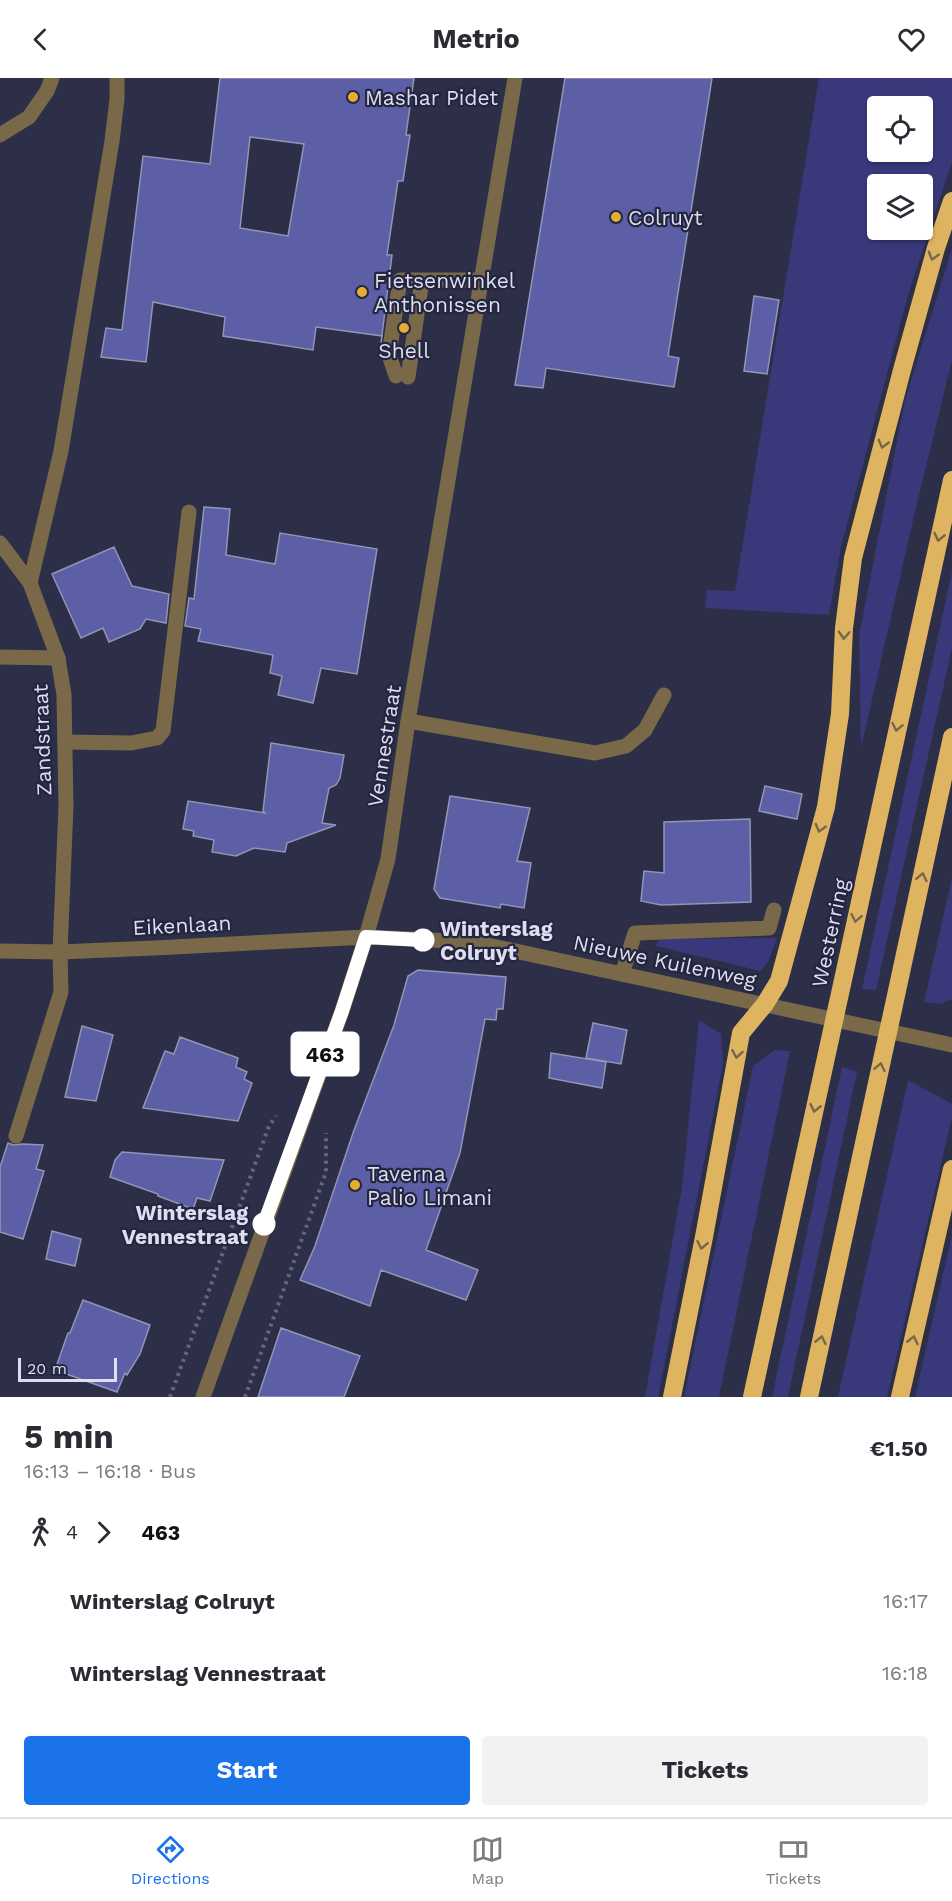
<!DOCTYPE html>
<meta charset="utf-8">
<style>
:root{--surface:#fff;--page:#f2f2f3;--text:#2b2b33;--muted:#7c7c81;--line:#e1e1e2;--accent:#1a73e8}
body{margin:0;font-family:"Work Sans",sans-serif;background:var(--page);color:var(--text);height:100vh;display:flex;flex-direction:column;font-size:22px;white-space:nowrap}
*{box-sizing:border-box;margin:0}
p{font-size:20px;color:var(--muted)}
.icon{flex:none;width:33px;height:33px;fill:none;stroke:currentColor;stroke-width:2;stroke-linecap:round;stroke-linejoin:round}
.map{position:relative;height:1319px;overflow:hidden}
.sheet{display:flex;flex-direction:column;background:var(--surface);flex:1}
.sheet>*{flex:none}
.badge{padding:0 12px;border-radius:4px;font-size:21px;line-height:39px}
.buttons{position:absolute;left:867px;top:18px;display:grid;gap:12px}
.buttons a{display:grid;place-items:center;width:66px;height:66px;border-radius:6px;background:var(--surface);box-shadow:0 2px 4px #0004;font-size:30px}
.scale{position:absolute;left:18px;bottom:15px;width:99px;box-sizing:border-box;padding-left:6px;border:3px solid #dddff0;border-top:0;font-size:16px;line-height:21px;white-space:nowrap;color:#dddff0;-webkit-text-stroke:4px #24253e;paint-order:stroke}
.map>.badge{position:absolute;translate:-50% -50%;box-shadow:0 0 0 3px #fff}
.legs{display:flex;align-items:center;gap:9px;height:66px;padding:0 24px;font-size:20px}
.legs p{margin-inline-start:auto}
.headline{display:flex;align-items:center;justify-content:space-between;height:102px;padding:0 24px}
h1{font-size:33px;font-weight:700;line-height:45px}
.button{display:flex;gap:12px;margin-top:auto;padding:12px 24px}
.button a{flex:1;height:69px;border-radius:6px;background:var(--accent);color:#fff;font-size:24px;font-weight:700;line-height:69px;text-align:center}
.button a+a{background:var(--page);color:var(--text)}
ul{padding:0 24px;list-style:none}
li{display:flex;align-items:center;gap:21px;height:72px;font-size:22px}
li i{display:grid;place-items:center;width:9px;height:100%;margin:0 8px;background:currentColor}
li i::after{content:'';width:15px;height:15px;margin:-8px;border:4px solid;border-radius:50%;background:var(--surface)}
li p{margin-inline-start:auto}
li:first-child i{background:linear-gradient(#0000 50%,currentColor 0)}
li:last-child i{background:linear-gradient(currentColor 50%,#0000 0)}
header{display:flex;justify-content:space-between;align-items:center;height:78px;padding:0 24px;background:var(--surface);font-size:27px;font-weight:700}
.dock{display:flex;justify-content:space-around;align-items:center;height:84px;border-top:2px solid var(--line);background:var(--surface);font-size:16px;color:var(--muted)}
.dock a{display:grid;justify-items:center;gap:3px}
.dock .selected{color:var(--accent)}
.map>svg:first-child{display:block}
</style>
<header><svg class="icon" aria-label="back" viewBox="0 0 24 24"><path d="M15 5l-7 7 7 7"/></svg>Metrio<svg class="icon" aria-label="heart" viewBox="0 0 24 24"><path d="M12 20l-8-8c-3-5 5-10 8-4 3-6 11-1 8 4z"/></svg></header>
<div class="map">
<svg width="952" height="1319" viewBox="0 0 952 1319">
<rect width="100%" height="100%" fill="#2d2f49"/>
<path fill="#39387a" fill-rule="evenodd" d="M 819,0 L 952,0 L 952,84 L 908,217 L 841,469 L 829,537 L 705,530 L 707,512 L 735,513 ZM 878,28 L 922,28 L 922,74 L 878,74 ZM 878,106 L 922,106 L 922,152 L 878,152 Z
M 952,171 L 952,282 L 917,425 L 861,670 L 859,558 L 905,322 Z
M 952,493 L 952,570 L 876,912 L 862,911 Z
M 952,800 L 952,921 L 940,926 L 924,924 Z
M 777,860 L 769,882 L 761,893 L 656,868 L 659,861 Z
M 699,942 L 721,956 L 723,986 L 658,1319 L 645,1319 L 682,1109 Z
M 775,972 L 790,973 L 719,1319 L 684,1319 L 753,988 Z
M 842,989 L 857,994 L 788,1319 L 772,1319 Z
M 908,1002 L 952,1026 L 952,1039 L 887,1319 L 838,1319 Z
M 952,1157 L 952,1319 L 915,1319 Z"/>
<path fill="#5c5ea6" stroke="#9295b4" stroke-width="1.5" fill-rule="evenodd" d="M 220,0 L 414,0 L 406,57 L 410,57 L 403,103 L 398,103 L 387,177 L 392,177 L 381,265 L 382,258 L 316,249 L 313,272 L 223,258 L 225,239 L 153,224 L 146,284 L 101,279 L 106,250 L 122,252 L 143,78 L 210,86 ZM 250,59 L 304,66 L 288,158 L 240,150 Z
M 565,0 L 712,0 L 668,278 L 679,280 L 674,309 L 546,290 L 543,310 L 515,307 Z
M 754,218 L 779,222 L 767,296 L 744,293 Z
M 204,429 L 230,431 L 226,477 L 275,486 L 280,455 L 377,471 L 357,596 L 321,590 L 313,625 L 278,617 L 282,598 L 270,595 L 273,577 L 198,563 L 201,551 L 185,548 L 189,520 L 194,521 Z
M 114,469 L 132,508 L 169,516 L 166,545 L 146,541 L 140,551 L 109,564 L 103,550 L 81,560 L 52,496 Z
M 271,665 L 344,677 L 340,700 L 336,707 L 329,710 L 322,745 L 336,747 L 287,765 L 285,774 L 254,770 L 236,778 L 212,774 L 214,762 L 193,758 L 194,753 L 183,751 L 188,723 L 265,735 L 263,733 Z
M 765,708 L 802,716 L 797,741 L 759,733 Z
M 450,718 L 530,730 L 517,783 L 531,785 L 524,830 L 501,826 L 500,830 L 440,820 L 434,811 Z
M 750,741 L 751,824 L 661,827 L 641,823 L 644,793 L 664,795 L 664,744 Z
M 418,892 L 506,899 L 503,931 L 497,931 L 496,942 L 485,941 L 460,1075 L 426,1172 L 478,1192 L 466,1222 L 381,1192 L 370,1228 L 300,1202 L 315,1168 L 353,1055 L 394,947 L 408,898 Z
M 593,945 L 627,952 L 621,986 L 586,980 Z
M 82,948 L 113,957 L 96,1023 L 65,1019 Z
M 180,959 L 238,980 L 236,989 L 247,994 L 244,1001 L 252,1005 L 238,1043 L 143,1030 L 165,973 L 174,976 Z
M 551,975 L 606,984 L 602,1010 L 549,1000 Z
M 8,1065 L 14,1067 L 22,1066 L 43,1067 L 36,1091 L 44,1093 L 23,1161 L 0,1154 L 0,1089 Z
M 122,1074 L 224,1082 L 210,1123 L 197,1120 L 193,1131 L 158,1118 L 158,1116 L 110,1099 L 115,1082 Z
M 52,1153 L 81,1161 L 75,1188 L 46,1181 Z
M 83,1222 L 150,1247 L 140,1276 L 127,1297 L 125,1295 L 117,1314 L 55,1292 L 68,1255 L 70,1255 Z
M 281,1250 L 360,1278 L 344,1319 L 258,1319 Z"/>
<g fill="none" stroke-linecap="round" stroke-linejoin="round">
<path stroke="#64667d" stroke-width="4" stroke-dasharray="3 4.5" stroke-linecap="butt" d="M 170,1319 L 269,1048 L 276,1038
M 245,1319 L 326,1094 L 326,1055"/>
<path stroke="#7a6949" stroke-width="15" d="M 0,57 L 29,39 L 47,13 L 52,0
M 396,298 L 389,277 L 400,202 L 481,202
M 408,299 L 422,202
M 30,505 L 61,373 L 112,63 L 117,21 L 117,0
M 0,579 L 58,580
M 408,643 L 595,675 L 626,668 L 645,652 L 664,617
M 65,664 L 131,665 L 157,660 L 163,653 L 189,434
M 622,896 L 635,855 L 769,850 L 774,832
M 16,1058 L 61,914 L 60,874"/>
<path stroke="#7a6949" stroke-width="15" d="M 0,465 L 30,505 L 58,580 L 64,617 L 66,728 L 60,874
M 0,873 L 60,874 L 154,870 L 366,859 L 473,864 L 952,967
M 203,1319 L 342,933 L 366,859 L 388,781 L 408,643 L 515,0"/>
<path stroke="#deb460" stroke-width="18" d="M 672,1319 L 704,1159 L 741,955 L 765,926 L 779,903 L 826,729 L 840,636 L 844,550 L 853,480 L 902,292 L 936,170 L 952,123
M 900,1319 L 952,1091"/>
<path stroke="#deb460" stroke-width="18" d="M 752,1319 L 952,402
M 809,1319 L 952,659"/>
</g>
<defs><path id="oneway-chevron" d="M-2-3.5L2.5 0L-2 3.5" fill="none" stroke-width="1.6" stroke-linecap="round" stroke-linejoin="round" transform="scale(1.5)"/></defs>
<g stroke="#78654d">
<use href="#oneway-chevron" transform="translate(933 178) rotate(106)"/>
<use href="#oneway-chevron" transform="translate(883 366) rotate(105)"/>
<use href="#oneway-chevron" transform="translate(939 459) rotate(103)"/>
<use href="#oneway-chevron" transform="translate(844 557) rotate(93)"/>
<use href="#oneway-chevron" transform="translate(897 649) rotate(102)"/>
<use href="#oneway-chevron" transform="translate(820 750) rotate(105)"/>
<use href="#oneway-chevron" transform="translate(922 799) rotate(-78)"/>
<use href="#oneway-chevron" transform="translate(856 840) rotate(102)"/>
<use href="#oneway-chevron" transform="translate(737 976) rotate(100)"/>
<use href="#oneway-chevron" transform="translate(880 989) rotate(-78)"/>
<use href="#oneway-chevron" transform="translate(815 1030) rotate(102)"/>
<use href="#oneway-chevron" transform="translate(702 1167) rotate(101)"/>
<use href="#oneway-chevron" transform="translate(821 1262) rotate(-78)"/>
<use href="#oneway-chevron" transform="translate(913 1262) rotate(-77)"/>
</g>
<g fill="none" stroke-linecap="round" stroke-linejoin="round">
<g stroke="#fff" stroke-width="14">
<path id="line-1" d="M 264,1146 L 342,933 L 366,859 L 423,862"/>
</g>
<use href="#line-1" stroke="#fff" stroke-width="9"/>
</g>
<g fill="#e4ae35" stroke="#24253e" stroke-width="2">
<circle cx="353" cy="19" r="6"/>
<circle cx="616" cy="139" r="6"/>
<circle cx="362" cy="214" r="6"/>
<circle cx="404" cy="250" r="6"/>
<circle cx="355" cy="1107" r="6"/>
</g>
<g fill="#fff" stroke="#fff" stroke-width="3">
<circle cx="423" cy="862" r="10"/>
<circle cx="264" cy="1146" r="10"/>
</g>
<g text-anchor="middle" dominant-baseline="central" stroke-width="4.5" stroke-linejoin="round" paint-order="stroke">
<g font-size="21" fill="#dddff0" stroke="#24253e" text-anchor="start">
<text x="365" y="19">Mashar Pidet</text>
<text x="628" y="139">Colruyt</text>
<text x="374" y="202">Fietsenwinkel<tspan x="374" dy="24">Anthonissen</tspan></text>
<text x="404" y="272" text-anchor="middle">Shell</text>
<text x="367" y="1095">Taverna<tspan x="367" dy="24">Palio Limani</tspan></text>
</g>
<g font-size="21" fill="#dddff0" stroke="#24253e">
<text transform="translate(42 662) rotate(-92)">Zandstraat</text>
<text transform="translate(384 668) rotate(-81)">Vennestraat</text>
<text transform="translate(182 847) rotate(-3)">Eikenlaan</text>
<text transform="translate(830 855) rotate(-78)">Westerring</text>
<text transform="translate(665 883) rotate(12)">Nieuwe Kuilenweg</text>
</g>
<g font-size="21" font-weight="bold" fill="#dddff0" stroke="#24253e" text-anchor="start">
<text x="440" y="850">Winterslag<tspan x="440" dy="24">Colruyt</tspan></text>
<text x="248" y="1134" text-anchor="end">Winterslag<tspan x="248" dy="24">Vennestraat</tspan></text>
</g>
</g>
</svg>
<div class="buttons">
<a><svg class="icon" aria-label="locate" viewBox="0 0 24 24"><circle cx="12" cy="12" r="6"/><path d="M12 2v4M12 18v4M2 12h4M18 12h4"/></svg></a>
<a><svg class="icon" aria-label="layers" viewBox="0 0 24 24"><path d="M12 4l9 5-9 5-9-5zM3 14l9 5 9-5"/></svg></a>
</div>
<div class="scale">20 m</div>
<b class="badge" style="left:325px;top:976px;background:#fff;color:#111">463</b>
</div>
<section class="sheet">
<div class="headline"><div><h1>5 min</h1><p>16:13 – 16:18 · Bus</p></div><b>€1.50</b></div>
<div class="legs"><svg class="icon" aria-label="walk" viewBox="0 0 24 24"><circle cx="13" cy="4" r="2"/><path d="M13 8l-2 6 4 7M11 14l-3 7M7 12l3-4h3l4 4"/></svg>4<svg class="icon" aria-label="forward" viewBox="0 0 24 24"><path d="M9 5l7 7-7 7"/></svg><b class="badge" style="background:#fff;color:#111">463</b></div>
<ul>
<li><i style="color:#fff"></i><b>Winterslag Colruyt</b><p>16:17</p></li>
<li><i style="color:#fff"></i><b>Winterslag Vennestraat</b><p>16:18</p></li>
</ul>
<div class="button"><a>Start</a><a>Tickets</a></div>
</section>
<nav class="dock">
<a class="selected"><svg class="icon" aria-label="directions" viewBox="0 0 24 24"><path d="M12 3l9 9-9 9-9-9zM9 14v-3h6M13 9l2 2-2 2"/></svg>Directions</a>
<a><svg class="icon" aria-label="map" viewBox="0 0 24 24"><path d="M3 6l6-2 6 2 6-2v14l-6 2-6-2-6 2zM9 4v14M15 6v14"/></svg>Map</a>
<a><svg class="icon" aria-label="tickets" viewBox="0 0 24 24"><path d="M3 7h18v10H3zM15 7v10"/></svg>Tickets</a>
</nav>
